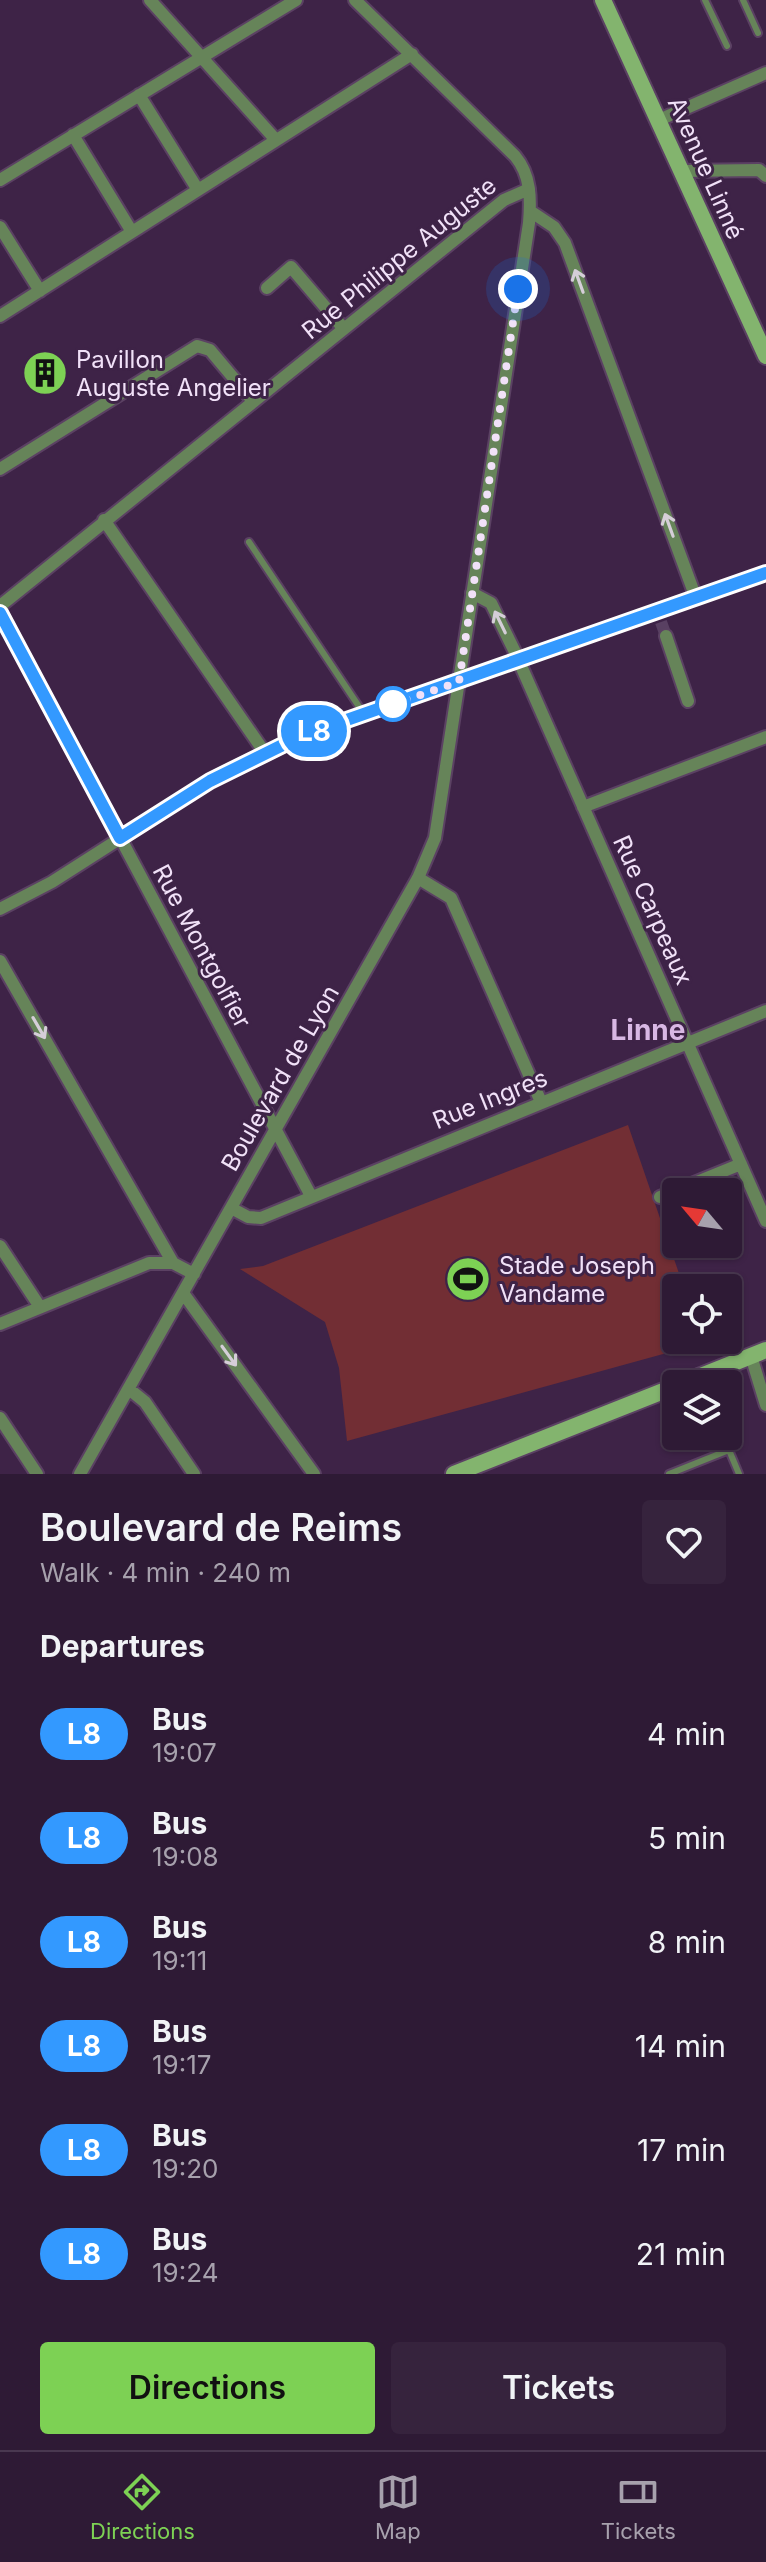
<!DOCTYPE html>
<meta charset="utf-8">
<style>
:root{--surface:#2e1a35;--page:#36233d;--text:#f1f3f6;--muted:#a7a1ad;--line:#493850;--accent:#7dd154}
body{margin:0;font-family:Inter,sans-serif;background:var(--page);color:var(--text);height:100vh;display:flex;flex-direction:column;font-size:30px;white-space:nowrap}
*{box-sizing:border-box;margin:0}
p{font-size:26px;color:var(--muted)}
.icon{flex:none;width:44px;height:44px;fill:none;stroke:currentColor;stroke-width:2;stroke-linecap:round;stroke-linejoin:round}
.map{position:relative;height:1474px;overflow:hidden}
.drawer{display:flex;flex-direction:column;background:var(--surface);flex:1}
.drawer>*{flex:none}
.badge{padding:0 16px;border-radius:26px;font-size:28px;line-height:52px}
.needle{width:52px;rotate:299deg}
.buttons{position:absolute;left:662px;top:1178px;display:grid;gap:16px}
.buttons a{display:grid;place-items:center;width:80px;height:80px;border-radius:8px;background:var(--surface);box-shadow:0 2px 6px #0004,0 0 0 2px var(--line);font-size:40px}
.you{position:absolute;width:40px;height:40px;margin:-20px;border:6px solid #fff;border-radius:50%;background:#1a73e8;box-shadow:0 0 0 12px #1a73e833}
.map>.badge{position:absolute;translate:-50% -50%;box-shadow:0 0 0 4px #fff}
h2{padding:0 40px;font-size:30px;line-height:72px}
.round{display:grid;place-items:center;flex:none;width:84px;height:84px;border-radius:8px;background:var(--page)}
.head{display:flex;align-items:center;justify-content:space-between;height:136px;padding:0 40px}
h1{font-size:38px;font-weight:600;line-height:60px}
.primary-button{display:flex;gap:16px;margin-top:auto;padding:16px 40px}
.primary-button a{flex:1;height:92px;border-radius:8px;background:var(--accent);color:#111;font-size:32px;font-weight:600;line-height:92px;text-align:center}
.primary-button a+a{background:var(--page);color:var(--text)}
ul{padding:0;list-style:none}
li{display:flex;align-items:center;gap:24px;height:104px;padding:0 40px}
li div{flex:1}
li b{display:block;font-size:30px}
li em{font-style:normal}
li .badge{min-width:88px;font-weight:700;text-align:center}
.tabs{display:flex;justify-content:space-around;align-items:center;height:112px;border-top:2px solid var(--line);background:var(--surface);font-size:22px;color:var(--muted)}
.tabs a{display:grid;justify-items:center;gap:4px}
.tabs .active{color:var(--accent)}
.map>svg:first-child{display:block}
</style>
<div class="map">
<svg width="766" height="1474" viewBox="0 0 766 1474">
<rect width="100%" height="100%" fill="#3e2347"/>
<path fill="#722e34" d="M 628,1125 L 684,1288 L 676,1288 L 676,1319 L 664,1324 L 674,1351 L 347,1441 L 339,1368 L 325,1322 L 240,1269 L 263,1266 Z"/>
<g fill="none" stroke-linecap="round" stroke-linejoin="round">
<path stroke="#594062" stroke-width="12" stroke-dasharray="12 6" stroke-linecap="butt" d="M 661,622 L 666,636"/>
<g stroke="#5b4163" stroke-width="10">
<path id="lane" d="M 705,0 L 727,46
M 743,0 L 758,33
M 249,542 L 364,714
M 669,1474 L 729,1450 L 739,1474"/>
</g>
<g stroke="#5b4163" stroke-width="16">
<path id="street" d="M 150,0 L 276,140
M 139,95 L 198,190
M 659,120 L 766,73
M 73,135 L 132,232
M 681,171 L 759,170 L 766,176
M 0,180 L 296,0
M 530,211 L 554,227 L 565,243 L 696,598
M 0,227 L 40,291
M 267,288 L 291,267 L 344,329
M 0,316 L 412,54
M 0,469 L 197,346 L 210,350 L 252,400
M 104,520 L 265,753
M 472,593 L 491,603 L 514,650 L 766,1221
M 0,606 L 504,200 L 529,189
M 0,612 L 311,1196
M 666,636 L 688,701
M 583,807 L 766,737
M 418,878 L 451,898 L 541,1102
M 0,909 L 52,882 L 210,781 L 301,736 L 766,573
M 0,961 L 173,1263
M 660,1197 L 741,1164
M 231,1208 L 248,1217 L 261,1218 L 766,1011
M 0,1246 L 40,1307
M 183,1293 L 314,1474
M 0,1324 L 149,1263 L 173,1263 L 194,1274
M 751,1356 L 766,1405
M 129,1389 L 145,1402 L 194,1474
M 0,1418 L 37,1474
M 80,1474 L 418,878 L 435,838 L 529,223 C 531,199 531,175 515,156 L 355,0"/>
</g>
<g stroke="#5b4163" stroke-width="20">
<path id="secondary" d="M 603,0 L 766,356
M 681,1384 L 766,1350
M 454,1474 L 676,1386"/>
</g>
<use href="#lane" stroke="#668459" stroke-width="6"/>
<use href="#street" stroke="#668459" stroke-width="12"/>
<use href="#secondary" stroke="#83b46e" stroke-width="16"/>
</g>
<defs><path id="oneway-shaft" d="M-6 0H5M1.5-3L5.5 0L1.5 3" fill="none" stroke-width="1.6" stroke-linecap="round" stroke-linejoin="round" transform="scale(2)"/></defs>
<g stroke="#d5ced8">
<use href="#oneway-shaft" transform="translate(579 281) rotate(-110)"/>
<use href="#oneway-shaft" transform="translate(669 525) rotate(-110)"/>
<use href="#oneway-shaft" transform="translate(500 622) rotate(-116)"/>
<use href="#oneway-shaft" transform="translate(39 1028) rotate(60)"/>
<use href="#oneway-shaft" transform="translate(229 1356) rotate(54)"/>
</g>
<g fill="none" stroke-linecap="round" stroke-linejoin="round">
<g stroke="#fff" stroke-width="18">
<path id="line" d="M 0,613 L 120,838 L 210,781 L 301,736 L 766,573"/>
</g>
<use href="#line" stroke="#39f" stroke-width="12"/>
<path stroke="#f1e1f8" stroke-width="8" stroke-dasharray="0 14.4" d="M 393,704 L 459,682 L 518,289"/>
</g>
<defs>
<g id="building-disc" transform="scale(2.3)"><circle r="9.5" fill="#7dd154" stroke="#3e2347"/><path d="M-4-6H4V6H1V3H-1V6H-4ZM-2.5-4.3h1.7v1.8h-1.7ZM.8-4.3h1.7v1.8H.8ZM-2.5-1h1.7V.8h-1.7ZM.8-1h1.7V.8H.8Z" fill="#111"/></g>
<g id="stadium-disc" transform="scale(2.3)"><circle r="9.5" fill="#7dd154" stroke="#3e2347"/><path d="M0-5a6.5 5 0 1 0 0 10a6.5 5 0 1 0 0-10ZM-3.5-1.8h7v3.6h-7Z" fill="#111"/></g>
</defs>
<g fill-rule="evenodd">
<use href="#building-disc" x="45" y="373"/>
<use href="#stadium-disc" x="468" y="1279"/>
</g>
<circle fill="#fff" stroke="#39f" stroke-width="4" cx="393" cy="704" r="16"/>
<g text-anchor="middle" dominant-baseline="central" stroke-width="6" stroke-linejoin="round" paint-order="stroke">
<g font-size="24" fill="#f1e1f8" stroke="#3e2347">
<text transform="translate(706 168) rotate(66)">Avenue Linné</text>
<text transform="translate(399 258) rotate(-39)">Rue Philippe Auguste</text>
<text transform="translate(653 910) rotate(66)">Rue Carpeaux</text>
<text transform="translate(202 946) rotate(62)">Rue Montgolfier</text>
<text transform="translate(280 1078) rotate(-60)">Boulevard de Lyon</text>
<text transform="translate(490 1099) rotate(-22)">Rue Ingres</text>
</g>
<g font-size="24" fill="#f1e1f8" stroke="#3e2347" text-anchor="start">
<text x="76" y="359">Pavillon<tspan x="76" dy="28">Auguste Angelier</tspan></text>
<text x="499" y="1265">Stade Joseph<tspan x="499" dy="28">Vandame</tspan></text>
</g>
<g font-size="28" font-weight="bold" fill="#d8b7e4" stroke="#3e2347">
<text x="648" y="1030">Linne</text>
</g>
</g>
</svg>
<div class="buttons">
<a><svg class="needle" viewBox="-14 -14 28 28"><path d="M0-13l5 13h-10z" fill="#e53935"/><path d="M0 13l5-13h-10z" fill="#a7a1ad"/></svg></a>
<a><svg class="icon" aria-label="locate" viewBox="0 0 24 24"><circle cx="12" cy="12" r="6"/><path d="M12 2v4M12 18v4M2 12h4M18 12h4"/></svg></a>
<a><svg class="icon" aria-label="layers" viewBox="0 0 24 24"><path d="M12 4l9 5-9 5-9-5zM3 14l9 5 9-5"/></svg></a>
</div>
<div class="you" style="left:518px;top:289px"></div>
<b class="badge" style="left:314px;top:731px;background:#39f;color:#fff">L8</b>
</div>
<section class="drawer">
<div class="head"><div><h1>Boulevard de Reims</h1><p>Walk · 4 min · 240 m</p></div><a class="round"><svg class="icon" aria-label="heart" viewBox="0 0 24 24"><path d="M12 20l-8-8c-3-5 5-10 8-4 3-6 11-1 8 4z"/></svg></a></div>
<h2>Departures</h2>
<ul>
<li><span class="badge" style="background:#39f;color:#fff">L8</span><div><b>Bus</b><p>19:07</p></div><em>4 min</em></li>
<li><span class="badge" style="background:#39f;color:#fff">L8</span><div><b>Bus</b><p>19:08</p></div><em>5 min</em></li>
<li><span class="badge" style="background:#39f;color:#fff">L8</span><div><b>Bus</b><p>19:11</p></div><em>8 min</em></li>
<li><span class="badge" style="background:#39f;color:#fff">L8</span><div><b>Bus</b><p>19:17</p></div><em>14 min</em></li>
<li><span class="badge" style="background:#39f;color:#fff">L8</span><div><b>Bus</b><p>19:20</p></div><em>17 min</em></li>
<li><span class="badge" style="background:#39f;color:#fff">L8</span><div><b>Bus</b><p>19:24</p></div><em>21 min</em></li>
</ul>
<div class="primary-button"><a>Directions</a><a>Tickets</a></div>
</section>
<nav class="tabs">
<a class="active"><svg class="icon" aria-label="directions" viewBox="0 0 24 24"><path d="M12 3l9 9-9 9-9-9zM9 14v-3h6M13 9l2 2-2 2"/></svg>Directions</a>
<a><svg class="icon" aria-label="map" viewBox="0 0 24 24"><path d="M3 6l6-2 6 2 6-2v14l-6 2-6-2-6 2zM9 4v14M15 6v14"/></svg>Map</a>
<a><svg class="icon" aria-label="tickets" viewBox="0 0 24 24"><path d="M3 7h18v10H3zM15 7v10"/></svg>Tickets</a>
</nav>
